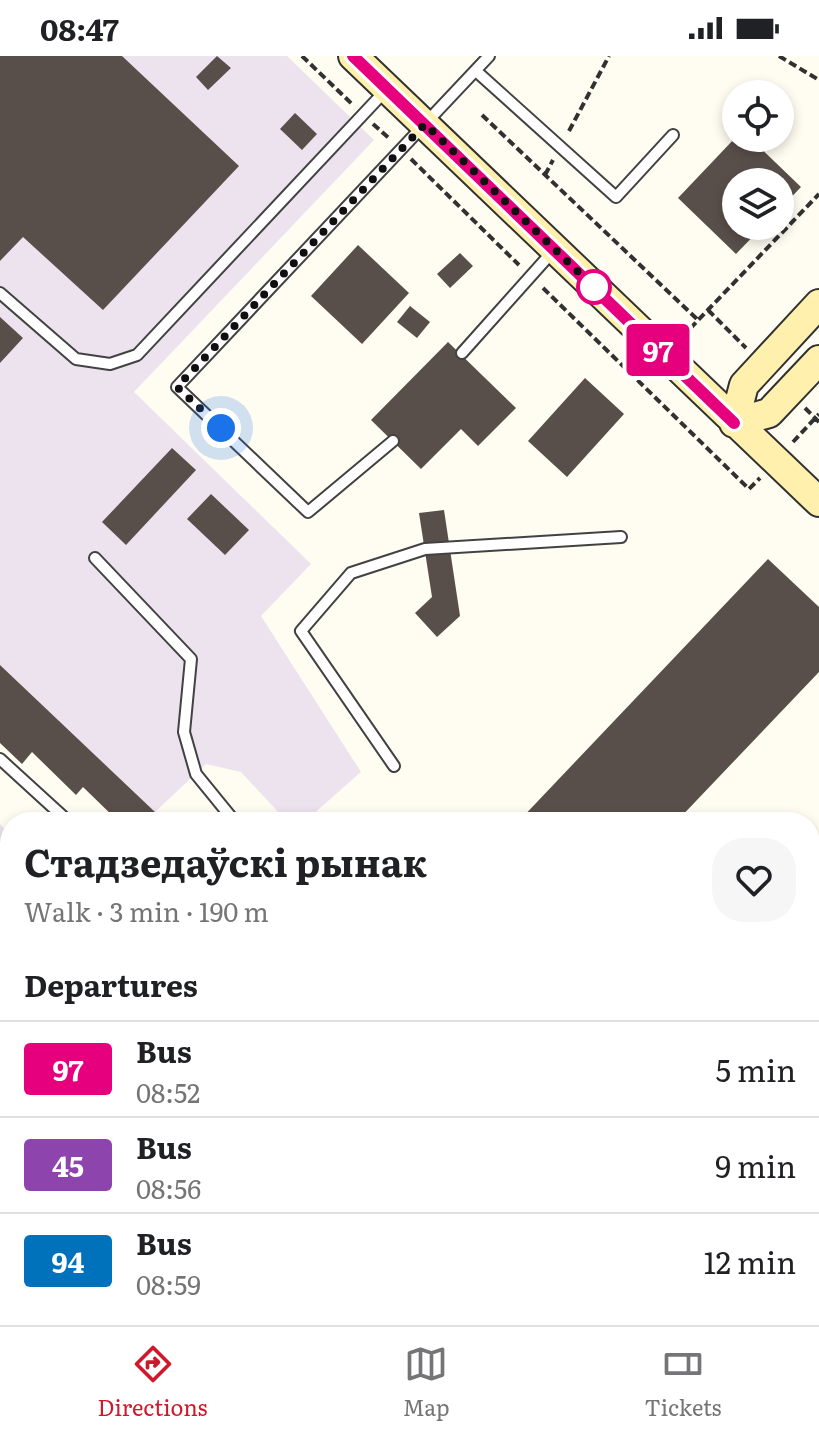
<!DOCTYPE html>
<meta charset="utf-8">
<style>
:root{--surface:#fff;--page:#f6f6f6;--text:#202124;--muted:#757577;--line:#e0e0e0;--accent:#cf182c}
body{margin:0;font-family:Literata,serif;background:var(--page);color:var(--text);height:100vh;display:flex;flex-direction:column;font-size:30px;white-space:nowrap}
*{box-sizing:border-box;margin:0}
p{font-size:26px;color:var(--muted)}
.icon{flex:none;width:44px;height:44px;fill:none;stroke:currentColor;stroke-width:2;stroke-linecap:round;stroke-linejoin:round}
.map{position:relative;flex:1;overflow:hidden}
.side{position:absolute;left:0px;top:756px;width:820px;height:514px;display:flex;flex-direction:column;background:var(--surface);border-radius:32px 32px 0 0;box-shadow:0 4px 12px #0003}
.side>*{flex:none}
.badge{padding:0 16px;border-radius:6px;font-size:28px;line-height:52px}
.buttons{position:absolute;left:722px;top:24px;display:grid;gap:16px}
.buttons a{display:grid;place-items:center;width:72px;height:72px;border-radius:50%;background:var(--surface);box-shadow:0 4px 12px #0003;font-size:40px}
.you{position:absolute;width:40px;height:40px;margin:-20px;border:6px solid #fff;border-radius:50%;background:#1a73e8;box-shadow:0 0 0 12px #1a73e833}
.map>.badge{position:absolute;translate:-50% -50%;box-shadow:0 0 0 4px #fff}
h2{padding:0 24px;font-size:30px;line-height:72px}
.round{display:grid;place-items:center;flex:none;width:84px;height:84px;border-radius:32px;background:var(--page)}
.headline{display:flex;align-items:center;justify-content:space-between;height:136px;padding:0 24px}
h1{font-size:38px;font-weight:700;line-height:60px}
ul{padding:0;list-style:none}
li{display:flex;align-items:center;gap:24px;height:96px;padding:0 24px;border-top:2px solid var(--line)}
li div{flex:1}
li b{display:block;font-size:30px}
li em{font-style:normal}
li .badge{min-width:88px;font-weight:700;text-align:center}
.status{display:flex;justify-content:space-between;align-items:center;height:56px;padding:0 40px;background:var(--surface);direction:ltr}
.status svg{height:22px;fill:currentColor}
.menu{display:flex;justify-content:space-around;align-items:center;height:112px;border-top:2px solid var(--line);background:var(--surface);font-size:22px;color:var(--muted)}
.menu a{display:grid;justify-items:center;gap:4px}
.menu .on{color:var(--accent)}
.map>svg:first-child{display:block}
</style>
<div class="status"><b>08:47</b><svg viewBox="0 0 49 12"><path d="M0 12V9h3v3zM5 12V6h3v6zM10 12V3h3v9zM15 12V0h3v12zM26 1h20v11H26zM47 4h2v5h-2z"/></svg></div>
<div class="map">
<svg width="819" height="1269" viewBox="0 0 819 1269">
<rect width="100%" height="100%" fill="#fffcf2"/>
<path fill="#ede3ef" d="M 0,0 L 287,0 L 374,84 L 134,336 L 311,508 L 261,560 L 361,716 L 311,760 L 279,757 L 241,716 L 206,708 L 155,756 L 0,609 Z
M 0,768 L 10,779 L 10,879 L 0,890 Z
M 819,978 L 819,1269 L 64,1269 L 54,1260 L 810,1260 L 810,987 Z
M 10,1041 L 10,1218 L 0,1208 L 0,1051 Z"/>
<path fill="#594f4a" d="M 0,0 L 122,0 L 239,110 L 103,254 L 23,181 L 0,205 Z
M 217,0 L 231,12 L 208,34 L 196,21 Z
M 295,57 L 317,78 L 302,94 L 280,73 Z
M 735,82 L 750,82 L 801,131 L 780,153 L 780,126 L 736,126 L 736,170 L 763,170 L 736,198 L 678,142 Z
M 358,189 L 409,237 L 362,288 L 311,240 Z
M 460,197 L 473,210 L 450,232 L 437,218 Z
M 410,250 L 430,266 L 417,282 L 397,266 Z
M 0,261 L 23,282 L 0,307 Z
M 448,286 L 516,352 L 478,390 L 461,373 L 421,413 L 371,364 Z
M 585,322 L 624,358 L 567,421 L 528,385 Z
M 172,392 L 196,414 L 126,489 L 102,466 Z
M 211,438 L 249,474 L 225,499 L 187,463 Z
M 444,454 L 460,560 L 437,581 L 415,557 L 432,541 L 419,457 Z
M 768,503 L 819,551 L 819,616 L 676,766 L 518,766 Z
M 0,609 L 155,756 L 146,766 L 119,766 L 83,731 L 76,739 L 32,696 L 22,708 L 0,687 Z
M 10,836 L 10,881 L 0,892 L 0,846 Z
M 0,1068 L 10,1078 L 10,1143 L 0,1134 Z
M 819,1120 L 819,1269 L 673,1269 L 682,1260 L 810,1260 L 810,1129 Z
M 10,1190 L 10,1218 L 0,1208 L 0,1200 Z"/>
<g fill="none" stroke-linecap="round" stroke-linejoin="round">
<g stroke="#424242" stroke-width="14">
<path id="lane" d="M 476,15 L 616,141 L 673,79
M 0,237 L 76,303 L 110,308 L 137,299 L 386,34
M 462,297 L 554,194
M 393,385 L 308,456 L 177,331 L 489,0
M 95,502 L 191,603 L 184,676 L 196,718 L 231,761 L 242,766
M 0,703 L 69,766
M 394,710 L 301,575 L 351,517 L 425,493 L 621,481
M 810,853 L 819,861
M 0,923 L 10,911
M 0,1022 L 7,1029
M 0,1267 L 1,1269
M 154,1269 L 162,1261"/>
</g>
<g stroke="#313131" stroke-width="32">
<path id="secondary" d="M 353,0 L 819,446
M 734,367 L 744,329 L 819,248
M 734,367 L 769,357 L 819,304"/>
</g>
<path stroke="#313131" stroke-width="4" stroke-dasharray="8 4" stroke-linecap="butt" d="M 302,0 L 352,48
M 779,0 L 819,24
M 482,59 L 698,264
M 373,68 L 390,83
M 569,75 L 609,0
M 411,103 L 519,209
M 545,119 L 553,104
M 543,232 L 749,433 L 760,422
M 708,254 L 746,292
M 682,281 L 819,138
M 805,352 L 819,366
M 793,386 L 819,358"/>
<use href="#lane" stroke="#fff" stroke-width="10"/>
<use href="#secondary" stroke="#fff1ad" stroke-width="28"/>
</g>
<g fill="none" stroke-linecap="round" stroke-linejoin="round">
<g stroke="#fff" stroke-width="18">
<path id="line" d="M 353,0 L 734,367"/>
</g>
<use href="#line" stroke="#e6007e" stroke-width="12"/>
<path stroke="#0f0f0f" stroke-width="8" stroke-dasharray="0 14.4" d="M 221,372 L 177,331 L 425,68 L 599,236 L 594,231"/>
</g>
<circle fill="#fff" stroke="#e6007e" stroke-width="4" cx="594" cy="231" r="16"/>
</svg>
<div class="buttons">
<a><svg class="icon" aria-label="locate" viewBox="0 0 24 24"><circle cx="12" cy="12" r="6"/><path d="M12 2v4M12 18v4M2 12h4M18 12h4"/></svg></a>
<a><svg class="icon" aria-label="layers" viewBox="0 0 24 24"><path d="M12 4l9 5-9 5-9-5zM3 14l9 5 9-5"/></svg></a>
</div>
<div class="you" style="left:221px;top:372px"></div>
<b class="badge" style="left:658px;top:294px;background:#e6007e;color:#fff">97</b>
<section class="side">
<div class="headline"><div><h1>Стадзедаўскі рынак</h1><p>Walk · 3 min · 190 m</p></div><a class="round"><svg class="icon" aria-label="heart" viewBox="0 0 24 24"><path d="M12 20l-8-8c-3-5 5-10 8-4 3-6 11-1 8 4z"/></svg></a></div>
<h2>Departures</h2>
<ul>
<li><span class="badge" style="background:#e6007e;color:#fff">97</span><div><b>Bus</b><p>08:52</p></div><em>5 min</em></li>
<li><span class="badge" style="background:#8e44ad;color:#fff">45</span><div><b>Bus</b><p>08:56</p></div><em>9 min</em></li>
<li><span class="badge" style="background:#0072bc;color:#fff">94</span><div><b>Bus</b><p>08:59</p></div><em>12 min</em></li>
</ul>
</section>
</div>
<nav class="menu">
<a class="on"><svg class="icon" aria-label="directions" viewBox="0 0 24 24"><path d="M12 3l9 9-9 9-9-9zM9 14v-3h6M13 9l2 2-2 2"/></svg>Directions</a>
<a><svg class="icon" aria-label="map" viewBox="0 0 24 24"><path d="M3 6l6-2 6 2 6-2v14l-6 2-6-2-6 2zM9 4v14M15 6v14"/></svg>Map</a>
<a><svg class="icon" aria-label="tickets" viewBox="0 0 24 24"><path d="M3 7h18v10H3zM15 7v10"/></svg>Tickets</a>
</nav>
